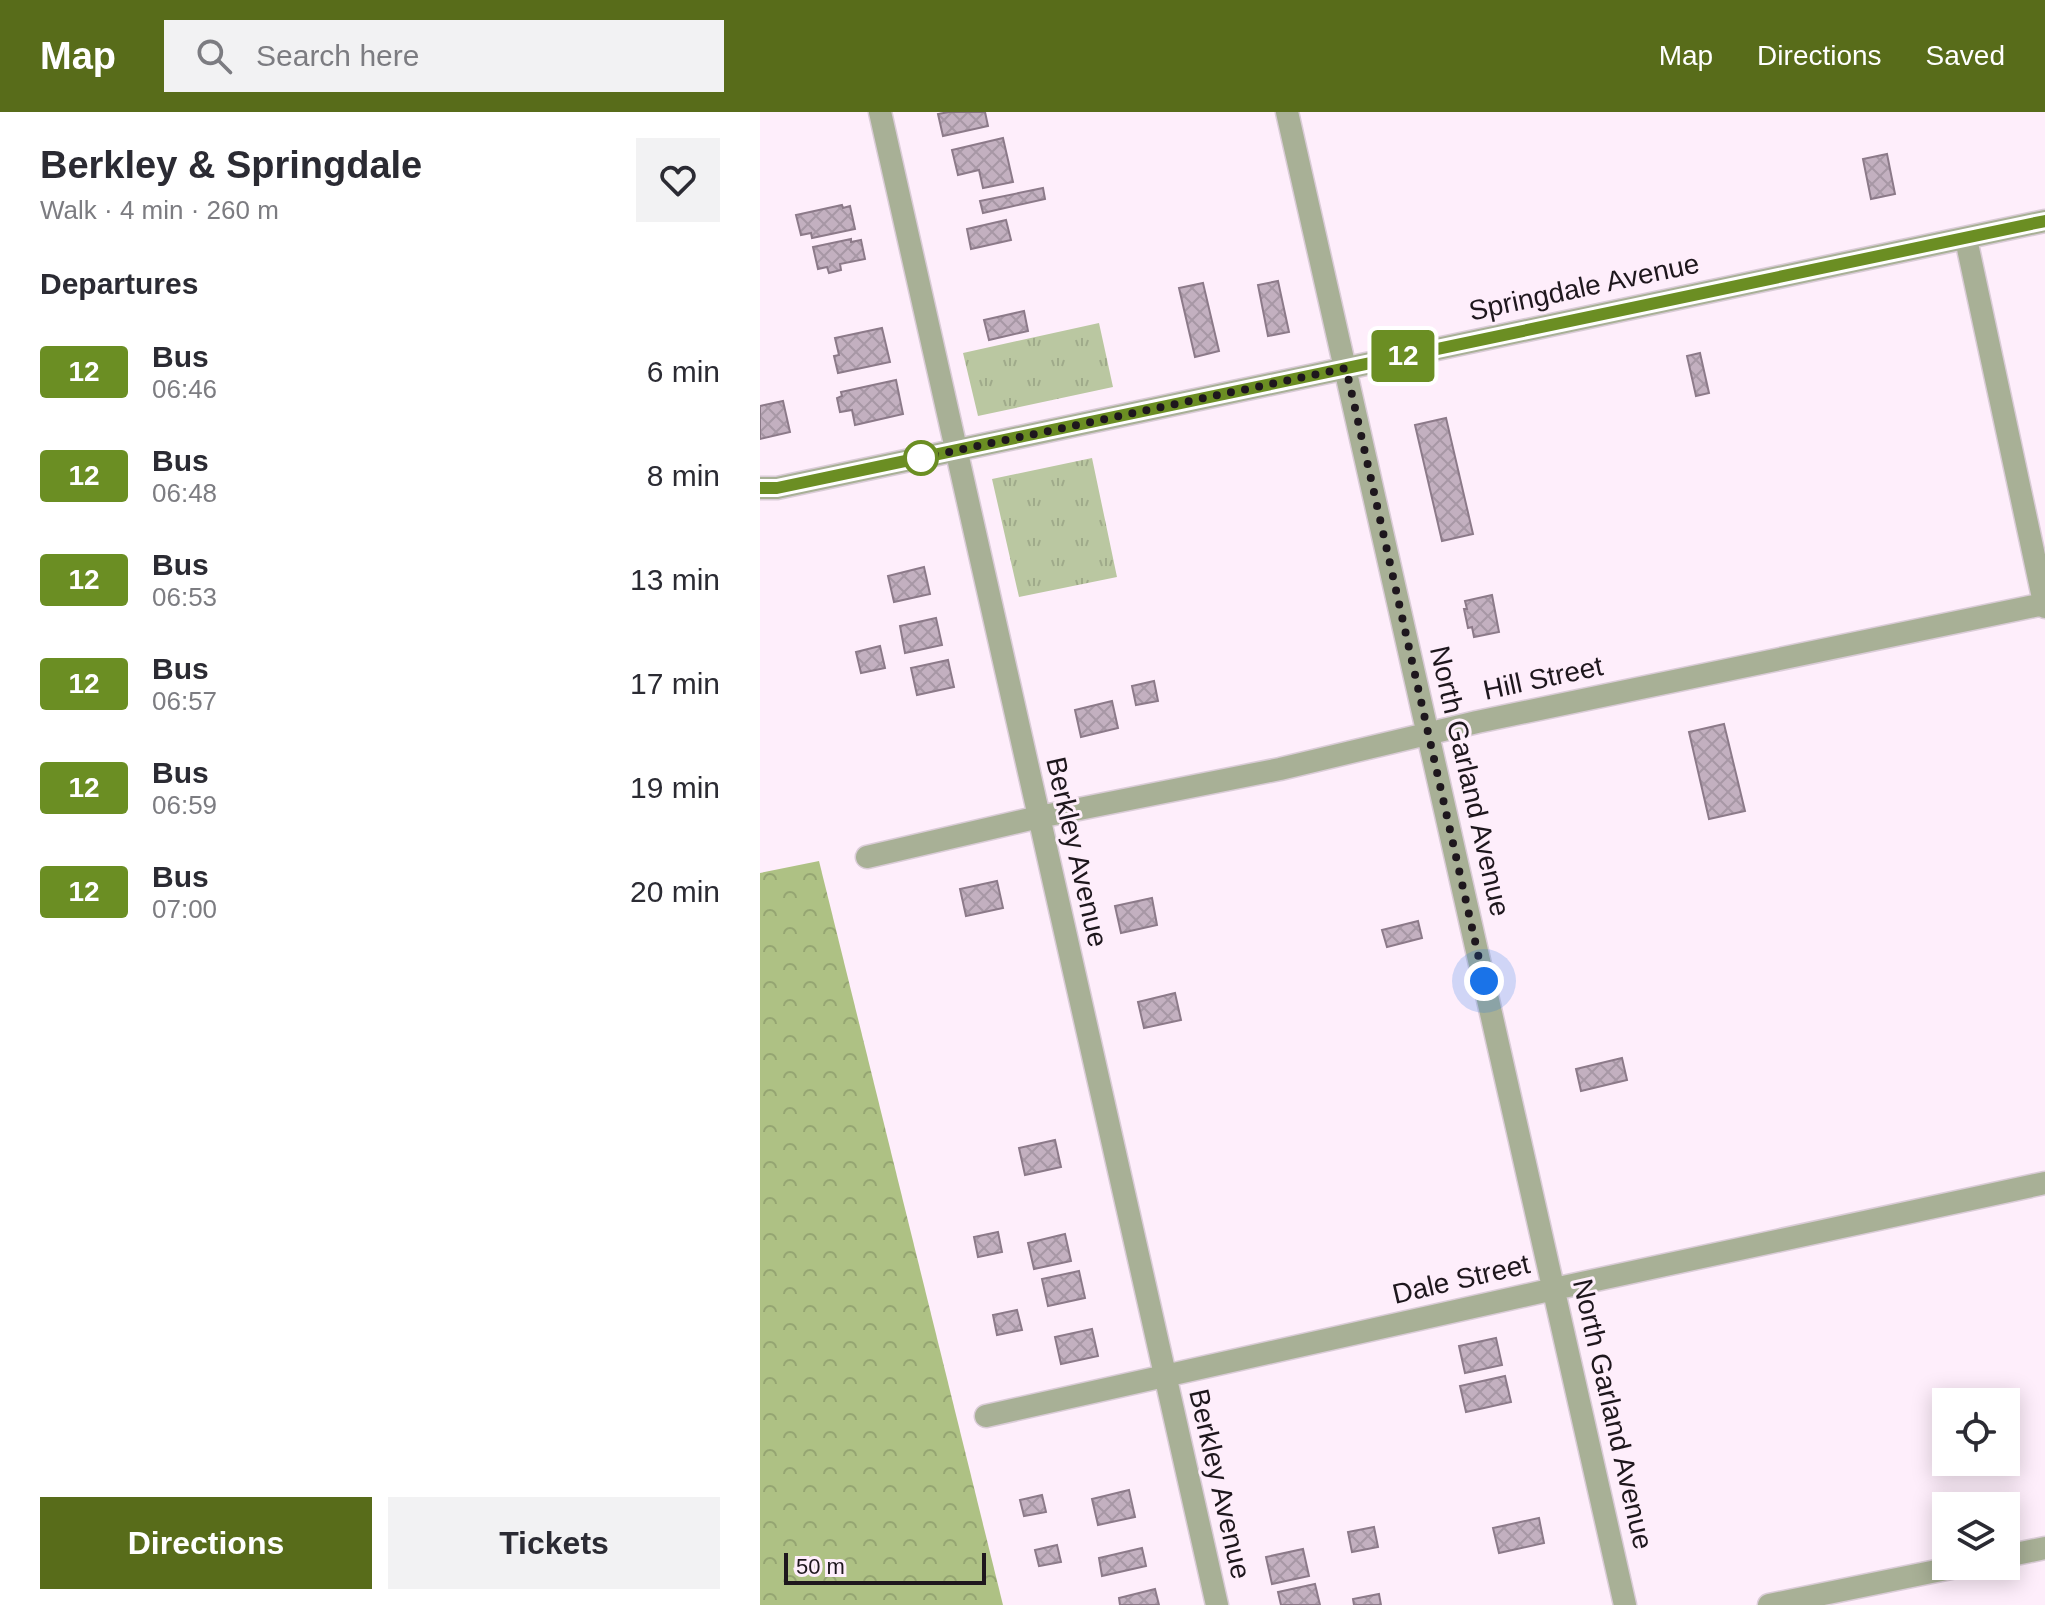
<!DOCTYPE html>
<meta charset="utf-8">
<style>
:root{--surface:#fff;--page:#f2f2f3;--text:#2b2b33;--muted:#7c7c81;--accent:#586c1a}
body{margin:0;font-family:Arial,sans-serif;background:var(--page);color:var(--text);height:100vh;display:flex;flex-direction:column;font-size:30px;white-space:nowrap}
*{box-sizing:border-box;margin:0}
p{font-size:26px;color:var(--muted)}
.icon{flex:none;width:44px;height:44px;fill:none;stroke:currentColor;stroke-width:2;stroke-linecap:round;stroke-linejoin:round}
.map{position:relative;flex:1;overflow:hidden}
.panel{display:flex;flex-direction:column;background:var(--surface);width:760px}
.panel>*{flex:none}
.badge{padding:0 16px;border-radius:6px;font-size:28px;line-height:52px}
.controls{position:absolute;left:1172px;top:1276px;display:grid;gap:16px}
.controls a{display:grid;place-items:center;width:88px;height:88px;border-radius:0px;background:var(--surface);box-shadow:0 4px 20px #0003;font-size:40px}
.scale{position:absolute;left:24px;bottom:20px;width:202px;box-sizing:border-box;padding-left:8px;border:4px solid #1e171d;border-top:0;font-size:22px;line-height:28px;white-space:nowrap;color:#1e171d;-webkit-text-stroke:6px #feeefb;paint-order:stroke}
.you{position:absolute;width:40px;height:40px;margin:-20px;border:6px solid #fff;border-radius:50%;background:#1a73e8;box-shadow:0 0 0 12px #1a73e833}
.map>.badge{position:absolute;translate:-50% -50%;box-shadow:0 0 0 4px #fff}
h2{padding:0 40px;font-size:30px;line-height:72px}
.round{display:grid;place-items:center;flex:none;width:84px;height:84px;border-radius:0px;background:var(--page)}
.overview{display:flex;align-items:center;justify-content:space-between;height:136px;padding:0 40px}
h1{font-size:38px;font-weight:600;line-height:60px}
.button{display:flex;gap:16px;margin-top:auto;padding:16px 40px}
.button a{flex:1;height:92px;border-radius:0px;background:var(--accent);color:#fff;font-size:32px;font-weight:600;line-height:92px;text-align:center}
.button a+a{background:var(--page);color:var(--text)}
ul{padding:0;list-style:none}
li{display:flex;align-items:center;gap:24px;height:104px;padding:0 40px}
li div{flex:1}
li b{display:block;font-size:30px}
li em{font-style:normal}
li .badge{min-width:88px;font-weight:700;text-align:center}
header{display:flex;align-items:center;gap:48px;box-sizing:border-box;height:112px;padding:0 40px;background:var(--accent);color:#fff}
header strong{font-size:38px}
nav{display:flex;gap:44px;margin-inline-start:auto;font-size:28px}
.search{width:560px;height:72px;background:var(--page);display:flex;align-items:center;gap:20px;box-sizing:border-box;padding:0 28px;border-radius:0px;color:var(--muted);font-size:30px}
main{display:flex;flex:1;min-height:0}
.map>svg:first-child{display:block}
</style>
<header>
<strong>Map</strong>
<div class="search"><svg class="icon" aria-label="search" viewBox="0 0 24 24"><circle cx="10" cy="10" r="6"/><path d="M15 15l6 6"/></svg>Search here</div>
<nav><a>Map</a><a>Directions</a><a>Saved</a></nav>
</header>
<main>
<section class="panel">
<div class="overview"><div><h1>Berkley &amp; Springdale</h1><p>Walk · 4 min · 260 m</p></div><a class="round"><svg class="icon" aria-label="heart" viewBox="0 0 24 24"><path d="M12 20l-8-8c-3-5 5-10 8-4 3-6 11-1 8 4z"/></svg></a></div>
<h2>Departures</h2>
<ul>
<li><span class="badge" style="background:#6b8e23;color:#fff">12</span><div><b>Bus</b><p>06:46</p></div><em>6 min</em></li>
<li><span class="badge" style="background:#6b8e23;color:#fff">12</span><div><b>Bus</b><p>06:48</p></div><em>8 min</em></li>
<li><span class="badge" style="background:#6b8e23;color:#fff">12</span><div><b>Bus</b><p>06:53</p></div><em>13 min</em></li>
<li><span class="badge" style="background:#6b8e23;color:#fff">12</span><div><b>Bus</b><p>06:57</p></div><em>17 min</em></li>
<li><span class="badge" style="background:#6b8e23;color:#fff">12</span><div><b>Bus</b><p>06:59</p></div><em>19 min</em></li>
<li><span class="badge" style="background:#6b8e23;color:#fff">12</span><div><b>Bus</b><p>07:00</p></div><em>20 min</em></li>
</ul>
<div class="button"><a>Directions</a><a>Tickets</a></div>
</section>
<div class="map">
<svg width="1285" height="1493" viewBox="0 0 1285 1493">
<defs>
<pattern id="grass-tufts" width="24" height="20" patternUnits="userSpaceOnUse" patternTransform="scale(2)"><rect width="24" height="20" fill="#bac7a1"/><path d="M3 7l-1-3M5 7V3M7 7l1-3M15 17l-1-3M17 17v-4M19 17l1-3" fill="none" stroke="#9faa8a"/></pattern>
<pattern id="forest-crowns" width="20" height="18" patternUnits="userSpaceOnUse" patternTransform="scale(2)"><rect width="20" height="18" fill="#aec184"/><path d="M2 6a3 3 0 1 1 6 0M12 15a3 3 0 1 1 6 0" fill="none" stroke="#95a572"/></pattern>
<pattern id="building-cross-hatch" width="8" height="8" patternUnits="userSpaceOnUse" patternTransform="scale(2)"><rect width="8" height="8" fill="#c3b0c0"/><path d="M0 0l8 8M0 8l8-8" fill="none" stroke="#a797a5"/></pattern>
</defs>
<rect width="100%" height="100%" fill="#feeefb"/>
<path fill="url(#grass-tufts)" d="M 339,211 L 353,275 L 218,304 L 203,241 Z
M 332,346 L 357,465 L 259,485 L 232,367 Z"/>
<path fill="url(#forest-crowns)" d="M 59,749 L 243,1493 L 0,1493 L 0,761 Z"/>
<path fill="url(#building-cross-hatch)" stroke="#8c7a89" stroke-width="2" d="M 189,0 L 225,0 L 228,14 L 183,24 L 178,2 Z
M 243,26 L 253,70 L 223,76 L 219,58 L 198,63 L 192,38 Z
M 1127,42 L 1135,82 L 1111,87 L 1103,47 Z
M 283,76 L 285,87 L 223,101 L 220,89 Z
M 82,93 L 83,96 L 90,94 L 95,117 L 52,126 L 51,121 L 41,123 L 36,103 Z
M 246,108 L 251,128 L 211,137 L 207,117 Z
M 91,127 L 91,130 L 101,128 L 105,147 L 80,152 L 81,158 L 69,161 L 67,155 L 58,157 L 53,135 Z
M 518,169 L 529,220 L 508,224 L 498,173 Z
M 443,171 L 459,239 L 435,245 L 419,176 Z
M 264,199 L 268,219 L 229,228 L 224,208 Z
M 122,216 L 130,250 L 78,261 L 74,244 L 79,243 L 75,226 Z
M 940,241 L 949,281 L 936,284 L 927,244 Z
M 136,268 L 143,302 L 95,313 L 92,298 L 80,300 L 77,286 L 82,284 L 81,280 Z
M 23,289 L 30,320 L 0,327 L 0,294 Z
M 686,306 L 713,422 L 682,429 L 655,313 Z
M 164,455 L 170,482 L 134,490 L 128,464 Z
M 732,483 L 739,520 L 714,525 L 712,515 L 708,516 L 704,497 L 707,497 L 705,489 Z
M 176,506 L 182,533 L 145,541 L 140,514 Z
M 120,534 L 125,556 L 101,561 L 96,540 Z
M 188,548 L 194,575 L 157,583 L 151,556 Z
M 394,569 L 398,589 L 376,593 L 372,574 Z
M 352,589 L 358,616 L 321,625 L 315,598 Z
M 964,612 L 985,699 L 949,707 L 929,620 Z
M 237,769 L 243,796 L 206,804 L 200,777 Z
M 392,786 L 397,813 L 361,821 L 355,794 Z
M 658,809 L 662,826 L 627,835 L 622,818 Z
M 415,881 L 421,908 L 384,916 L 378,890 Z
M 862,946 L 867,968 L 821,979 L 816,957 Z
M 295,1028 L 301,1055 L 265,1063 L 259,1036 Z
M 238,1120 L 242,1140 L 218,1145 L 214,1125 Z
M 305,1122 L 311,1149 L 274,1157 L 268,1131 Z
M 319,1159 L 325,1186 L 288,1194 L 282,1167 Z
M 257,1198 L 262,1218 L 237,1223 L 233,1203 Z
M 332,1217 L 338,1244 L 301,1252 L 295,1225 Z
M 736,1226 L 742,1253 L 705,1261 L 699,1234 Z
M 745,1264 L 751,1290 L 706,1300 L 700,1274 Z
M 369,1378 L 375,1405 L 338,1413 L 332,1387 Z
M 282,1383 L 286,1400 L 264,1404 L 260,1388 Z
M 779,1406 L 784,1431 L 739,1441 L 733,1416 Z
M 614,1415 L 618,1435 L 592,1440 L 588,1420 Z
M 297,1433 L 301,1450 L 279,1454 L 275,1438 Z
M 382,1436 L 386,1454 L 342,1464 L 339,1446 Z
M 543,1437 L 549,1464 L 512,1472 L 506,1445 Z
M 555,1472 L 560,1493 L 521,1493 L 518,1480 Z
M 395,1477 L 399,1493 L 360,1493 L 359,1486 Z
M 619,1482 L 621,1493 L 594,1493 L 593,1487 Z"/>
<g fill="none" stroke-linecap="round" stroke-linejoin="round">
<g stroke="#daccd7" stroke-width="25">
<path id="minor" d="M 120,0 L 457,1493
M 527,0 L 865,1493
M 1206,127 L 1285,495
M 0,376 L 17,376 L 1285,109
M 107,745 L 279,705 L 520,657 L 717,610 L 1284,492
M 226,1304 L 794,1177 L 1285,1071
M 1246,1444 L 1285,1436
M 1009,1493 L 1201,1454"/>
</g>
<use href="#minor" stroke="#a8b096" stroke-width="22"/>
</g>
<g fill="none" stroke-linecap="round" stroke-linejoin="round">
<g stroke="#fff" stroke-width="18">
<path id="line" d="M 0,376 L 17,376 L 1285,109"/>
</g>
<use href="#line" stroke="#6b8e23" stroke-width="12"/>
<path stroke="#1e171d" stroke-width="8" stroke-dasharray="0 14.4" d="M 161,346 L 586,256 L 724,869"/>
</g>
<circle fill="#fff" stroke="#6b8e23" stroke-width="4" cx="161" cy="346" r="16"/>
<g text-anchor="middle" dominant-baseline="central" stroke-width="6" stroke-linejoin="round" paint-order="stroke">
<g font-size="28" fill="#1e171d" stroke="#feeefb">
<text transform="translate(824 175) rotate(-12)">Springdale Avenue</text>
<text transform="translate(783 566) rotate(-12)">Hill Street</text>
<text transform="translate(710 669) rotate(77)">North Garland Avenue</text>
<text transform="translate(317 740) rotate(77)">Berkley Avenue</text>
<text transform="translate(701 1167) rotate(-13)">Dale Street</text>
<text transform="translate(853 1302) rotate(77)">North Garland Avenue</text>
<text transform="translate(460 1372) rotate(77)">Berkley Avenue</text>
</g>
</g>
</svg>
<div class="controls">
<a><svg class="icon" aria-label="locate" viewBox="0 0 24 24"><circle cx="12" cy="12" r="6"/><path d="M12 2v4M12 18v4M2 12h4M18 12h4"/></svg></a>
<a><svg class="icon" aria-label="layers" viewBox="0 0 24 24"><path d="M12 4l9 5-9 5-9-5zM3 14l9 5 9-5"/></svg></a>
</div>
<div class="scale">50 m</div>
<div class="you" style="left:724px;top:869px"></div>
<b class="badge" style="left:643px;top:244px;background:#6b8e23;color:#fff">12</b>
</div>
</main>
